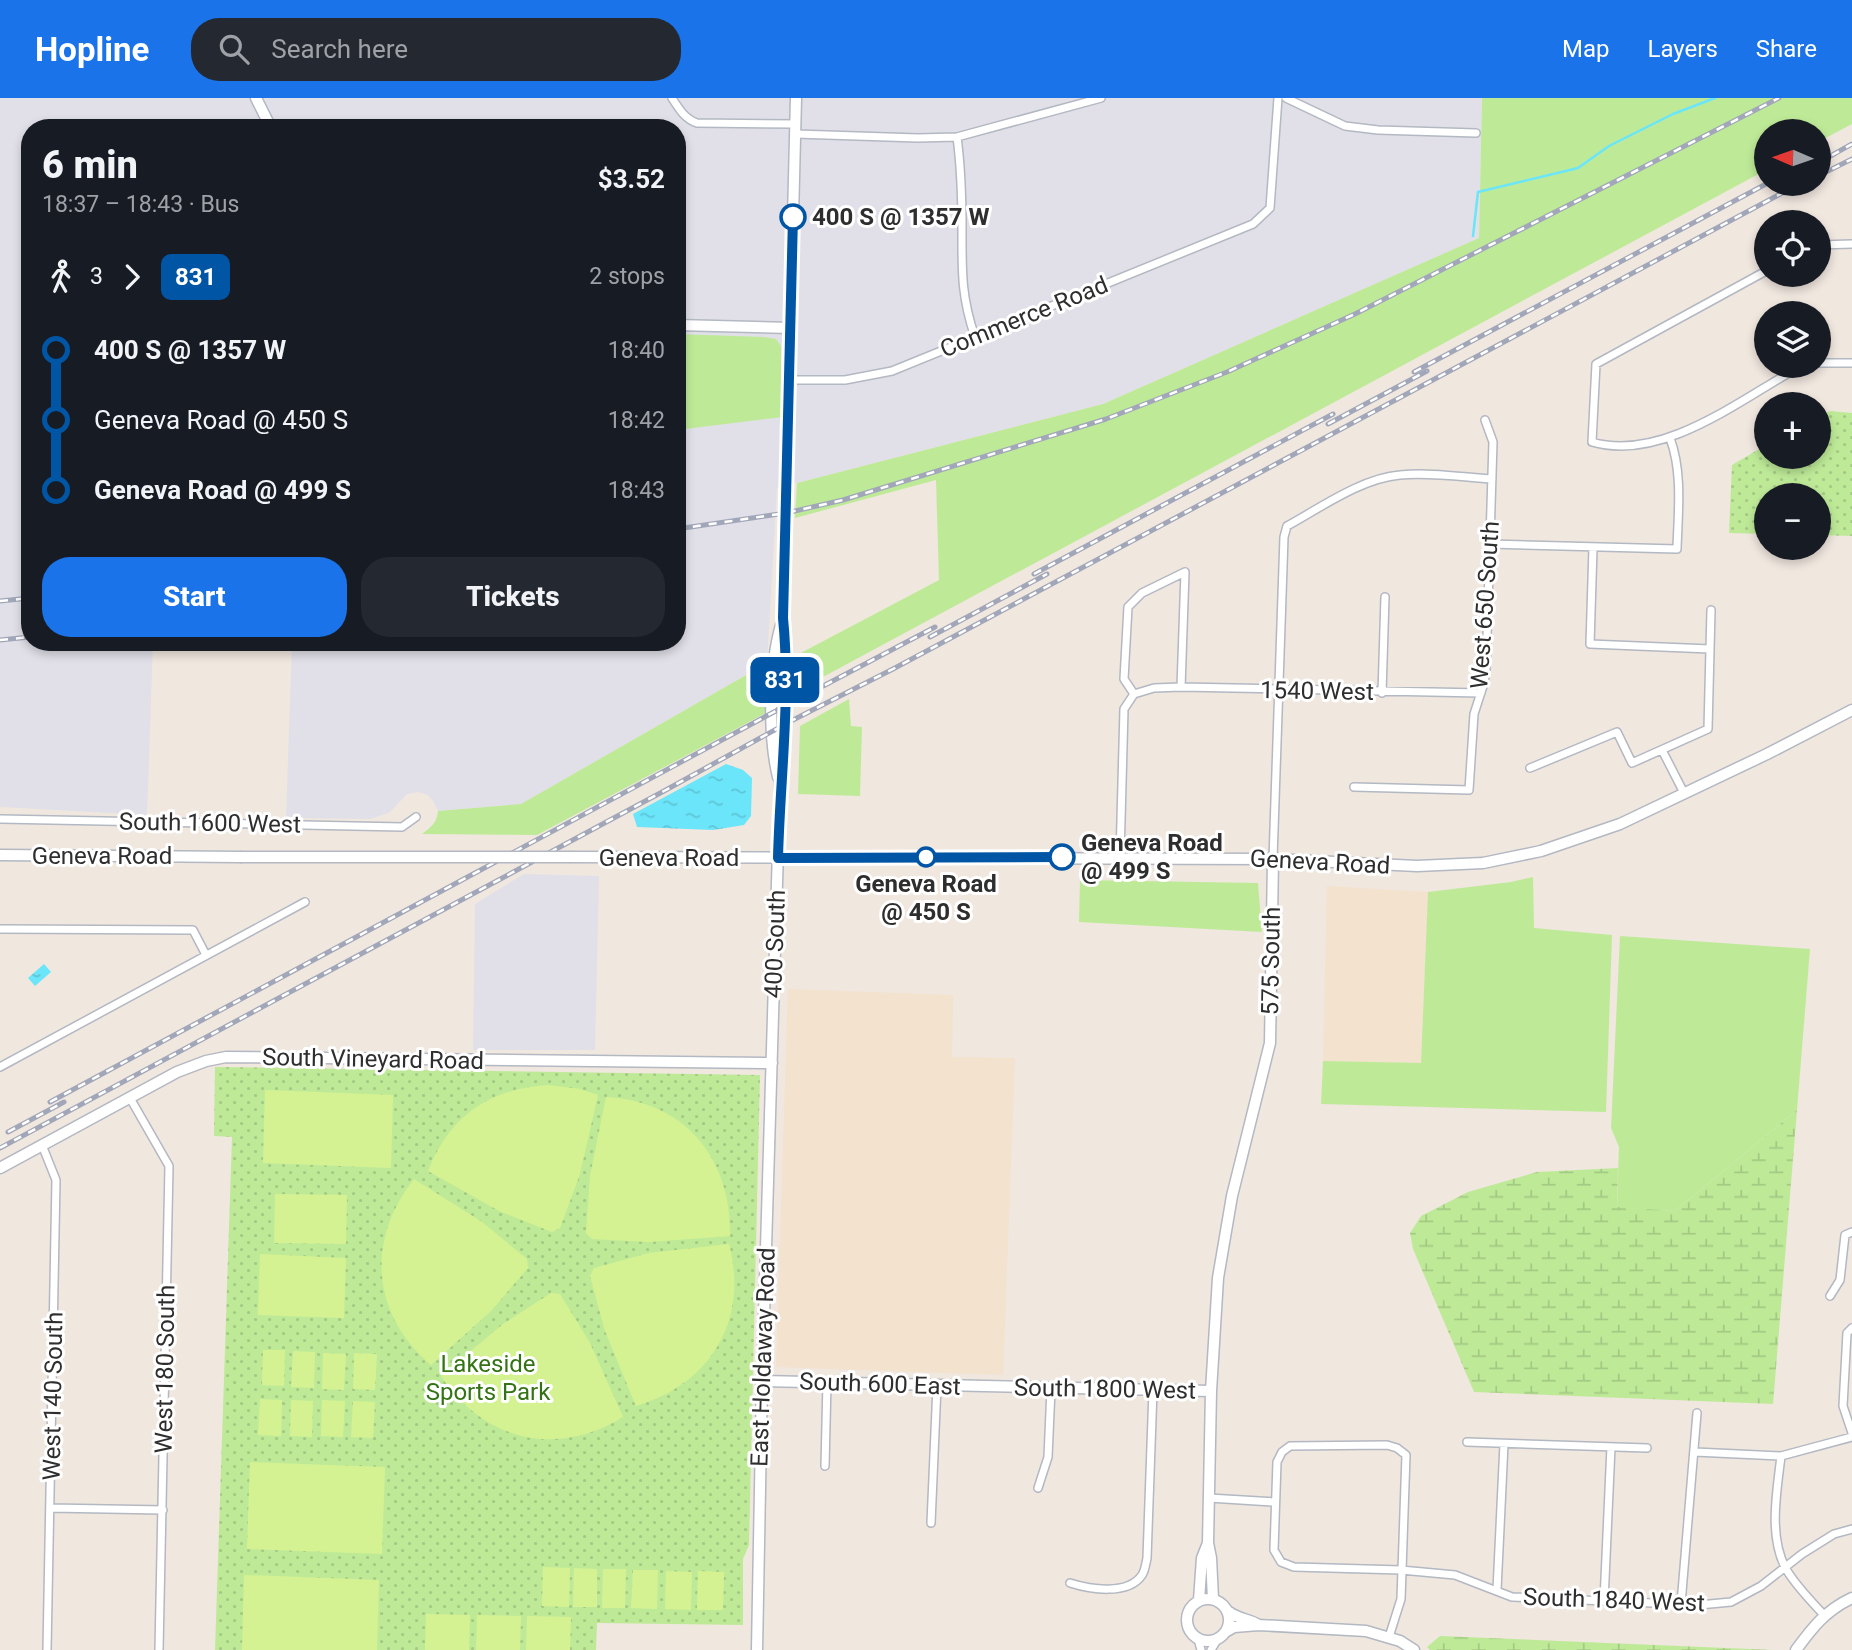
<!DOCTYPE html>
<meta charset="utf-8">
<style>
:root{--surface:#171b24;--page:#242831;--text:#f1f3f6;--muted:#9ea1a6;--accent:#1a73e8}
body{margin:0;font-family:Roboto,sans-serif;background:var(--page);color:var(--text);height:100vh;display:flex;flex-direction:column;font-size:26px;white-space:nowrap}
*{box-sizing:border-box;margin:0}
p{font-size:23px;color:var(--muted)}
.icon{flex:none;width:38px;height:38px;fill:none;stroke:currentColor;stroke-width:2;stroke-linecap:round;stroke-linejoin:round}
.map{position:relative;flex:1;overflow:hidden}
.panel{position:absolute;left:21px;top:21px;width:665px;height:532px;display:flex;flex-direction:column;background:var(--surface);border-radius:28px;box-shadow:0 4px 10px #0003}
.panel>*{flex:none}
.badge{padding:0 14px;border-radius:10px;font-size:24px;line-height:46px}
.needle{width:46px;rotate:272deg}
.controls{position:absolute;left:1754px;top:21px;display:grid;gap:14px}
.controls a{display:grid;place-items:center;width:77px;height:77px;border-radius:50%;background:var(--surface);box-shadow:0 4px 10px #0003;font-size:35px}
.map>.badge{position:absolute;translate:-50% -50%;box-shadow:0 0 0 4px #fff}
.legs{display:flex;align-items:center;gap:10px;height:77px;padding:0 21px;font-size:23px}
.legs p{margin-inline-start:auto}
.head{display:flex;align-items:center;justify-content:space-between;height:119px;padding:0 21px}
h1{font-size:38px;font-weight:800;line-height:52px}
.action{display:flex;gap:14px;margin-top:auto;padding:14px 21px}
.action a{flex:1;height:80px;border-radius:28px;background:var(--accent);color:#fff;font-size:28px;font-weight:800;line-height:80px;text-align:center}
.action a+a{background:var(--page);color:var(--text)}
ul{padding:0 21px;list-style:none}
li{display:flex;align-items:center;gap:24px;height:70px;font-size:26px}
li i{display:grid;place-items:center;width:10px;height:100%;margin:0 9px;background:currentColor}
li i::after{content:'';width:18px;height:18px;margin:-9px;border:5px solid;border-radius:50%;background:var(--surface)}
li p{margin-inline-start:auto}
li:first-child i{background:linear-gradient(#0000 50%,currentColor 0)}
li:last-child i{background:linear-gradient(currentColor 50%,#0000 0)}
header{display:flex;align-items:center;gap:42px;box-sizing:border-box;height:98px;padding:0 35px;background:var(--accent);color:#fff}
header strong{font-size:33px}
nav{display:flex;gap:38px;margin-inline-start:auto;font-size:24px}
.search{width:490px;height:63px;background:var(--page);display:flex;align-items:center;gap:18px;box-sizing:border-box;padding:0 24px;border-radius:28px;color:var(--muted);font-size:26px}
.map>svg:first-child{display:block}
</style>
<header>
<strong>Hopline</strong>
<div class="search"><svg class="icon" aria-label="search" viewBox="0 0 24 24"><circle cx="10" cy="10" r="6"/><path d="M15 15l6 6"/></svg>Search here</div>
<nav><a>Map</a><a>Layers</a><a>Share</a></nav>
</header>
<div class="map">
<svg width="1852" height="1552" viewBox="0 0 1852 1552">
<defs>
<pattern id="wetland-marsh" width="20" height="14" patternUnits="userSpaceOnUse" patternTransform="scale(1.75)"><rect width="20" height="14" fill="#beea98"/><path d="M1 5h8M5 5V1M11 12h8M15 12V8" fill="none" stroke="#a4c983"/></pattern>
<pattern id="park-dots" width="8" height="8" patternUnits="userSpaceOnUse" patternTransform="scale(1.75)"><rect width="8" height="8" fill="#beea98"/><path d="M2 2h.1M6 6h.1" fill="none" stroke="#a4c983" stroke-width="1.8" stroke-linecap="round"/></pattern>
<pattern id="water-ripples" width="26" height="14" patternUnits="userSpaceOnUse" patternTransform="scale(1.75)"><rect width="26" height="14" fill="#6be5f9"/><path d="M2 4q2-2 4 0t4 0M15 11q2-2 4 0t4 0" fill="none" stroke="#5dc5d6"/></pattern>
</defs>
<rect width="100%" height="100%" fill="#f0e7df"/>
<path fill="#e1e0e8" d="M 0,0 L 1482,0 L 1479,140 L 1103,306 L 777,390 L 767,565 L 521,706 L 438,713 L 433,703 L 428,697 L 418,694 L 407,696 L 390,714 L 371,721 L 286,720 L 292,544 L 677,544 L 677,30 L 30,30 L 30,544 L 153,544 L 147,717 L 0,709 Z
M 524,776 L 599,778 L 595,952 L 473,952 L 475,806 Z"/>
<path fill="#f2e2ce" d="M 1327,788 L 1428,794 L 1421,966 L 1323,963 Z
M 788,891 L 953,897 L 952,959 L 1015,960 L 1003,1277 L 776,1269 Z"/>
<path fill="#beea98" d="M 1482,0 L 1852,0 L 1852,26 L 1818,44 L 1818,33 L 1766,33 L 1766,72 L 795,594 L 797,557 L 939,482 L 936,382 L 795,420 L 797,385 L 1103,306 L 1479,140 Z
M 677,236 L 764,239 L 776,241 L 781,248 L 782,319 L 677,332 Z
M 767,565 L 766,615 L 537,737 L 422,736 C 431,729 437,725 438,713 L 521,706 Z
M 849,601 L 851,628 L 862,629 L 860,698 L 798,696 L 800,628 Z
M 1533,779 L 1534,830 L 1612,837 L 1606,1014 L 1321,1006 L 1323,963 L 1421,965 L 1428,794 L 1511,784 Z
M 1080,782 L 1258,785 L 1262,834 L 1079,824 Z
M 1620,838 L 1810,851 L 1797,1012 L 1675,1113 L 1617,1110 L 1619,1049 L 1611,1030 Z"/>
<path fill="url(#wetland-marsh)" d="M 1797,1012 L 1773,1306 L 1474,1294 L 1413,1151 L 1410,1135 L 1421,1118 L 1468,1094 L 1537,1074 L 1618,1070 L 1617,1109 L 1675,1113 Z
M 1440,1538 L 1774,1552 L 1430,1552 L 1427,1549 Z"/>
<path fill="url(#park-dots)" d="M 1831,313 L 1852,315 L 1852,438 L 1818,437 L 1818,397 L 1766,397 L 1766,436 L 1729,435 L 1732,367 L 1766,347 L 1766,359 L 1818,359 L 1818,317 Z
M 215,969 L 760,977 L 749,1447 L 743,1461 L 743,1527 L 597,1525 L 596,1552 L 215,1552 L 232,1039 L 214,1038 Z"/>
<path fill="#d5f293" d="M 548,987 L 580,991 L 598,997 L 580,1076 L 560,1130 L 552,1134 L 499,1113 L 428,1073 C 450,1018 489,991 548,987 Z
M 265,992 L 393,997 L 391,1070 L 263,1065 Z
M 606,999 C 684,1003 732,1060 730,1138 L 649,1144 L 592,1141 L 586,1135 L 590,1078 Z
M 414,1081 L 482,1124 L 527,1161 L 528,1170 L 491,1213 L 431,1267 C 371,1216 366,1142 414,1081 Z
M 275,1096 L 347,1097 L 346,1146 L 274,1145 Z
M 729,1146 C 749,1222 711,1286 636,1308 L 605,1233 L 590,1178 L 594,1170 L 649,1155 Z
M 260,1156 L 346,1160 L 344,1220 L 258,1217 Z
M 551,1195 L 560,1196 L 590,1245 L 623,1319 C 557,1360 484,1343 441,1278 L 503,1226 Z
M 263,1252 L 285,1252 L 284,1288 L 262,1287 Z
M 293,1253 L 315,1254 L 314,1290 L 291,1289 Z
M 323,1255 L 346,1256 L 344,1292 L 322,1291 Z
M 354,1255 L 377,1256 L 375,1292 L 353,1291 Z
M 260,1301 L 282,1302 L 281,1338 L 258,1337 Z
M 291,1302 L 313,1303 L 312,1339 L 290,1338 Z
M 322,1302 L 345,1303 L 343,1339 L 321,1338 Z
M 353,1303 L 375,1304 L 373,1340 L 351,1339 Z
M 250,1364 L 385,1369 L 382,1456 L 247,1451 Z
M 543,1469 L 570,1470 L 569,1509 L 542,1508 Z
M 574,1470 L 597,1471 L 597,1509 L 573,1509 Z
M 603,1471 L 626,1471 L 625,1510 L 602,1510 Z
M 633,1472 L 658,1472 L 657,1511 L 631,1510 Z
M 666,1473 L 692,1474 L 691,1512 L 665,1511 Z
M 698,1473 L 724,1474 L 723,1512 L 697,1512 Z
M 244,1477 L 379,1482 L 377,1552 L 242,1552 Z
M 426,1516 L 470,1517 L 469,1552 L 425,1552 Z
M 477,1517 L 521,1518 L 520,1552 L 476,1552 Z
M 527,1518 L 571,1519 L 570,1552 L 526,1552 Z"/>
<path fill="url(#water-ripples)" d="M 726,666 L 743,672 L 752,680 L 751,718 L 744,727 L 713,732 L 637,729 L 633,716 Z
M 44,866 L 51,874 L 35,888 L 28,880 Z"/>
<g fill="none" stroke-linecap="round" stroke-linejoin="round">
<path stroke="#6be5f9" stroke-width="2.5" d="M 1473,138 L 1478,94 L 1578,70 L 1609,48 L 1673,16 L 1715,0"/>
<g stroke="#b3b8c2" stroke-width="10">
<path id="street" d="M 672,0 C 679,11 685,21 697,25 L 795,26
M 1286,0 L 1345,28 L 1378,32 L 1476,35
M 796,36 L 918,40 L 957,39 L 1101,0
M 957,39 C 961,69 962,101 962,131 C 962,173 961,198 975,239
M 1818,147 L 1852,146
M 1766,173 L 1596,266 L 1592,344 C 1660,364 1736,305 1794,272 L 1809,268
M 1818,265 L 1852,265
M 789,282 L 845,282 L 892,273 L 1253,126 L 1270,110 L 1278,0
M 1490,446 L 1677,451 C 1678,415 1683,375 1670,340
M 1593,450 L 1590,546 L 1710,551
M 1382,595 L 1385,499
M 1134,596 L 1124,581 L 1128,509 L 1142,495 L 1185,474 L 1181,589
M 1662,652 L 1684,695
M 1530,670 L 1617,634 L 1632,665 L 1708,631 L 1711,512
M 1354,689 L 1469,692 L 1474,616 L 1484,585 L 1486,570 L 1493,344 L 1485,322
M 0,721 L 402,729 L 416,719
M 1120,759 L 1124,611 L 1134,596 L 1154,590 L 1181,589 L 1481,595
M 1273,761 L 1284,439 L 1287,428 C 1320,410 1362,380 1400,377 C 1429,374 1462,379 1492,381
M 0,831 L 193,832 L 206,857
M 0,969 L 305,804
M 130,1000 L 169,1068 L 159,1552
M 42,1047 L 56,1082 L 47,1552
M 1830,1198 L 1840,1182 L 1845,1137 L 1852,1134
M 1852,1230 L 1847,1235 L 1843,1308 L 1852,1335
M 1467,1344 L 1647,1350
M 1695,1354 L 1781,1358 L 1852,1339
M 1781,1358 C 1777,1393 1768,1438 1786,1471 C 1796,1488 1811,1503 1824,1517
M 825,1368 L 827,1284
M 1038,1390 L 1048,1359 L 1051,1291
M 1209,1400 L 1274,1404
M 51,1410 L 163,1412
M 931,1425 L 937,1288
M 1070,1485 C 1089,1491 1128,1498 1142,1477 C 1145,1473 1146,1465 1147,1460 L 1153,1292
M 1497,1492 L 1504,1346
M 1604,1503 L 1611,1349
M 1681,1506 L 1697,1315
M 1389,1539 L 1401,1501 L 1406,1357 L 1397,1350 L 1387,1347 L 1290,1348 L 1282,1354 L 1277,1364 L 1274,1452 L 1281,1464 L 1294,1469 L 1401,1472 L 1455,1477 L 1512,1499 L 1699,1507 L 1731,1504 L 1761,1488 L 1802,1456 L 1834,1436 L 1852,1431
M 1198,1541 L 1201,1552
M 1211,1552 L 1217,1542"/>
</g>
<g stroke="#b3b8c2" stroke-width="13">
<path id="secondary" d="M 256,0 L 271,30
M 677,227 L 790,230
M 778,679 C 768,637 769,569 781,527
M 0,757 L 240,759
M 571,759 L 1273,761 L 1417,768 L 1483,765 L 1541,753 L 1620,726 L 1767,656 L 1852,612
M 0,1070 L 177,974 L 206,963 L 226,959 L 772,965
M 762,1283 L 1211,1293
M1187 1522a21 21 0 1 1 42 0a21 21 0 1 1-42 0Z
M 1213,1501 L 1211,1460 L 1208,1445 L 1211,1293 L 1218,1180 L 1232,1098 L 1270,945 L 1273,761
M 1199,1502 L 1202,1460 L 1208,1445
M 1229,1514 C 1238,1521 1249,1521 1259,1527
M 1227,1533 L 1234,1529 L 1259,1527 L 1366,1533 L 1400,1543 L 1414,1552
M 757,1552 L 762,1283 L 780,685 L 784,654 L 785,546 L 783,520 L 796,0
M 1796,1552 C 1812,1530 1826,1512 1852,1500"/>
</g>
<use href="#street" stroke="#fff" stroke-width="7"/>
<use href="#secondary" stroke="#fff" stroke-width="10"/>
<g stroke="#a1a7b9" stroke-width="5">
<path id="rail" d="M 1818,65 L 1852,46
M 1818,78 L 1852,61
M 1414,274 L 1766,86
M 1328,326 L 1427,273
M 677,431 L 786,415 L 843,402 L 1106,321 L 1227,274 L 1355,216 L 1779,0
M 1034,476 L 1333,316
M 0,503 L 30,500
M 930,539 L 1047,476
M 0,542 L 30,539
M 50,1004 L 772,615 L 935,529
M 8,1034 L 64,1004
M 0,1050 L 664,693 L 791,623 L 893,571 L 1799,86"/>
</g>
<use href="#rail" stroke="#fff" stroke-width="2.5" stroke-dasharray="8" stroke-linecap="butt"/>
<g stroke="#b3b8c2" stroke-width="13" stroke-linecap="butt">
<path id="secondary-bridge" d="M 240,759 L 571,759"/>
</g>
<use href="#secondary-bridge" stroke="#fff" stroke-width="10"/>
</g>
<g fill="none" stroke-linecap="round" stroke-linejoin="round">
<g stroke="#fff" stroke-width="16">
<path id="line-1" d="M 793,119 L 783,520 C 791,600 780,680 778,760 L 1062,759"/>
</g>
<use href="#line-1" stroke="#0055a4" stroke-width="10"/>
</g>
<g fill="#fff" stroke="#0055a4" stroke-width="3.5">
<circle cx="793" cy="119" r="12"/>
<circle cx="926" cy="759" r="9"/>
<circle cx="1062" cy="759" r="12"/>
</g>
<g text-anchor="middle" dominant-baseline="central" stroke-width="6" stroke-linejoin="round" paint-order="stroke">
<g font-size="24" font-weight="bold" fill="#2e2e2e" stroke="#fff" text-anchor="start">
<text x="812" y="119">400 S @ 1357 W</text>
<text x="1081" y="745">Geneva Road<tspan x="1081" dy="28">@ 499 S</tspan></text>
<text x="926" y="786" text-anchor="middle">Geneva Road<tspan x="926" dy="28">@ 450 S</tspan></text>
</g>
<g font-size="24" fill="#2e2e2e" stroke="#fff">
<text transform="translate(1024 219) rotate(-22)">Commerce Road</text>
<text transform="translate(1485 507) rotate(-86)">West 650 South</text>
<text transform="translate(1317 593) rotate(1)">1540 West</text>
<text transform="translate(210 725) rotate(1)">South 1600 West</text>
<text x="102" y="758">Geneva Road</text>
<text x="669" y="760">Geneva Road</text>
<text transform="translate(1320 764) rotate(3)">Geneva Road</text>
<text transform="translate(775 846) rotate(-88)">400 South</text>
<text transform="translate(1271 863) rotate(-89)">575 South</text>
<text transform="translate(373 961) rotate(1)">South Vineyard Road</text>
<text transform="translate(763 1259) rotate(-88)">East Holdaway Road</text>
<text transform="translate(165 1271) rotate(-89)">West 180 South</text>
<text transform="translate(880 1286) rotate(2)">South 600 East</text>
<text transform="translate(1105 1291) rotate(1)">South 1800 West</text>
<text transform="translate(53 1298) rotate(-89)">West 140 South</text>
<text transform="translate(1614 1502) rotate(2)">South 1840 West</text>
</g>
<g font-size="24" fill="#347315" stroke="#fff">
<text x="488" y="1266">Lakeside<tspan x="488" dy="28">Sports Park</tspan></text>
</g>
</g>
</svg>
<div class="controls">
<a><svg class="needle" viewBox="-14 -14 28 28"><path d="M0-13l5 13h-10z" fill="#e53935"/><path d="M0 13l5-13h-10z" fill="#9ea1a6"/></svg></a>
<a><svg class="icon" aria-label="locate" viewBox="0 0 24 24"><circle cx="12" cy="12" r="6"/><path d="M12 2v4M12 18v4M2 12h4M18 12h4"/></svg></a>
<a><svg class="icon" aria-label="layers" viewBox="0 0 24 24"><path d="M12 4l9 5-9 5-9-5zM3 14l9 5 9-5"/></svg></a>
<a>+</a>
<a>−</a>
</div>
<b class="badge" style="left:785px;top:582px;background:#0055a4;color:#fff">831</b>
<section class="panel">
<div class="head"><div><h1>6 min</h1><p>18:37 – 18:43 · Bus</p></div><b>$3.52</b></div>
<div class="legs"><svg class="icon" aria-label="walk" viewBox="0 0 24 24"><circle cx="13" cy="4" r="2"/><path d="M13 8l-2 6 4 7M11 14l-3 7M7 12l3-4h3l4 4"/></svg>3<svg class="icon" aria-label="forward" viewBox="0 0 24 24"><path d="M9 5l7 7-7 7"/></svg><b class="badge" style="background:#0055a4;color:#fff">831</b><p>2 stops</p></div>
<ul>
<li><i style="color:#0055a4"></i><b>400 S @ 1357 W</b><p>18:40</p></li>
<li><i style="color:#0055a4"></i><span>Geneva Road @ 450 S</span><p>18:42</p></li>
<li><i style="color:#0055a4"></i><b>Geneva Road @ 499 S</b><p>18:43</p></li>
</ul>
<div class="action"><a>Start</a><a>Tickets</a></div>
</section>
</div>
